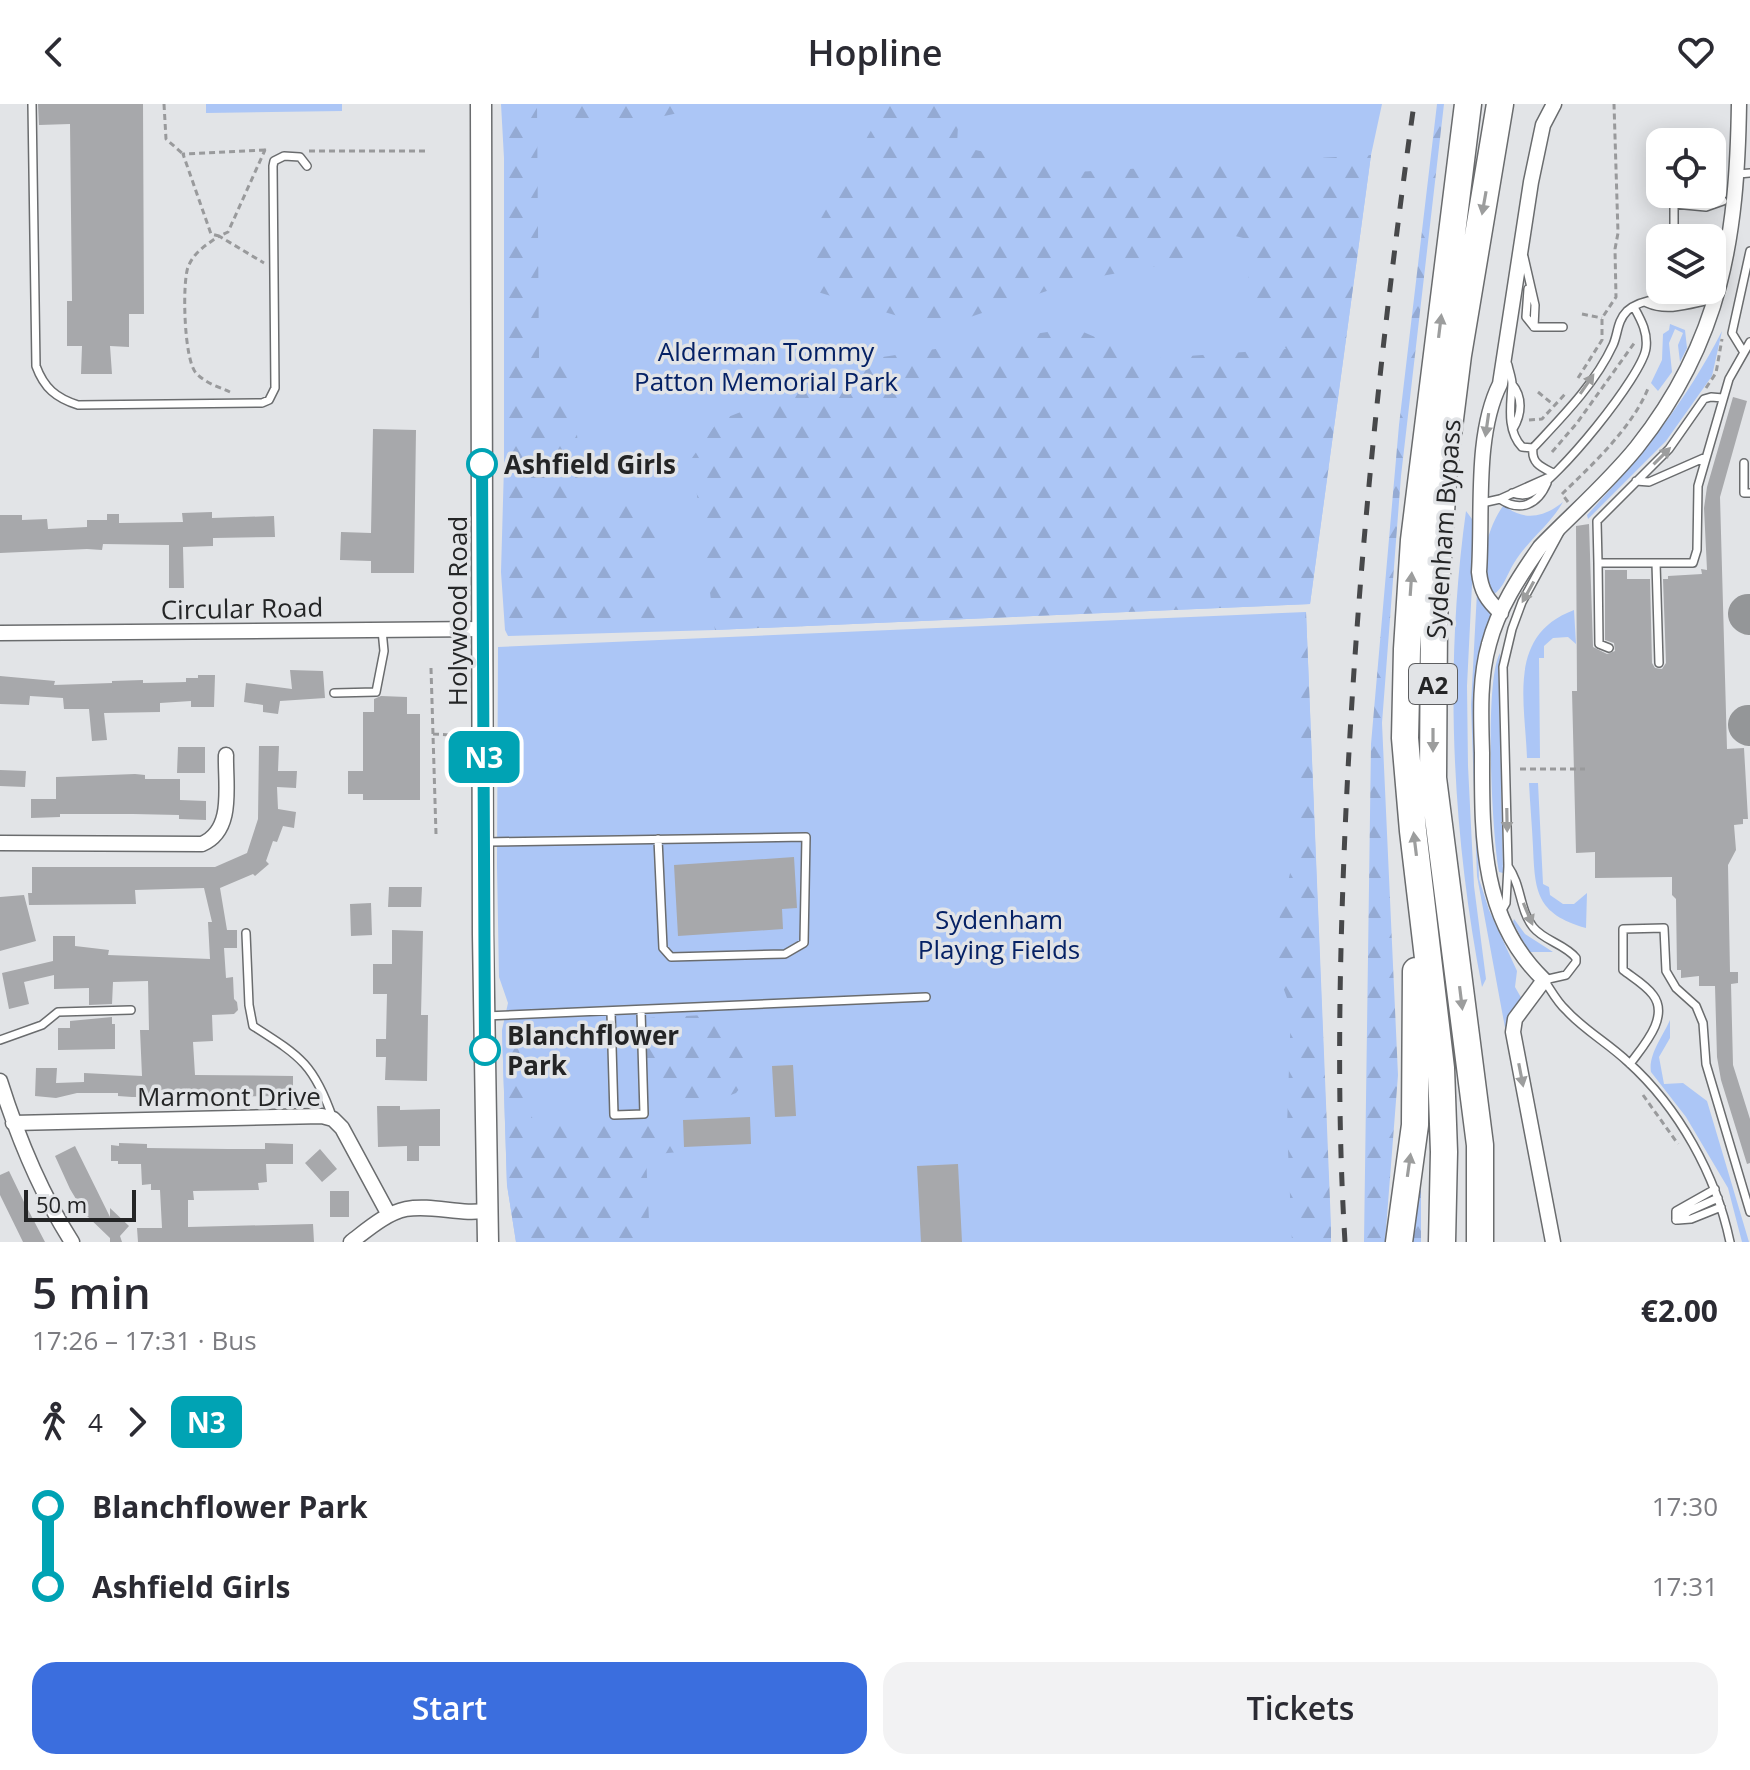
<!DOCTYPE html>
<meta charset="utf-8">
<style>
:root{--surface:#fff;--page:#f2f2f3;--text:#2b2b33;--muted:#7c7c81;--accent:#3b6ede}
body{margin:0;font-family:"Open Sans",sans-serif;background:var(--page);color:var(--text);height:100vh;display:flex;flex-direction:column;font-size:30px;white-space:nowrap}
*{box-sizing:border-box;margin:0}
p{font-size:26px;color:var(--muted)}
.icon{flex:none;width:44px;height:44px;fill:none;stroke:currentColor;stroke-width:2;stroke-linecap:round;stroke-linejoin:round}
.map{position:relative;height:1138px;overflow:hidden}
.sheet{display:flex;flex-direction:column;background:var(--surface);flex:1}
.sheet>*{flex:none}
.badge{padding:0 16px;border-radius:12px;font-size:28px;line-height:52px}
.controls{position:absolute;left:1646px;top:24px;display:grid;gap:16px}
.controls a{display:grid;place-items:center;width:80px;height:80px;border-radius:16px;background:var(--surface);box-shadow:0 4px 20px #0003;font-size:40px}
.scale{position:absolute;left:24px;bottom:20px;width:112px;box-sizing:border-box;padding-left:8px;border:4px solid #242526;border-top:0;font-size:22px;line-height:28px;white-space:nowrap;color:#242526;-webkit-text-stroke:6px #e2e4e7;paint-order:stroke}
.map>.badge{position:absolute;translate:-50% -50%;box-shadow:0 0 0 4px #fff}
.legs{display:flex;align-items:center;gap:12px;height:88px;padding:0 32px;font-size:26px}
.legs p{margin-inline-start:auto}
.overview{display:flex;align-items:center;justify-content:space-between;height:136px;padding:0 32px}
h1{font-size:44px;font-weight:600;line-height:60px}
.button{display:flex;gap:16px;margin-top:auto;padding:16px 32px}
.button a{flex:1;height:92px;border-radius:24px;background:var(--accent);color:#fff;font-size:32px;font-weight:600;line-height:92px;text-align:center}
.button a+a{background:var(--page);color:var(--text)}
ul{padding:0 32px;list-style:none}
li{display:flex;align-items:center;gap:28px;height:80px;font-size:30px}
li i{display:grid;place-items:center;width:12px;height:100%;margin:0 10px;background:currentColor}
li i::after{content:'';width:20px;height:20px;margin:-10px;border:6px solid;border-radius:50%;background:var(--surface)}
li p{margin-inline-start:auto}
li:first-child i{background:linear-gradient(#0000 50%,currentColor 0)}
li:last-child i{background:linear-gradient(currentColor 50%,#0000 0)}
header{display:flex;justify-content:space-between;align-items:center;height:104px;padding:0 32px;background:var(--surface);font-size:36px;font-weight:600}
.map>svg:first-child{display:block}
</style>
<header><svg class="icon" aria-label="back" viewBox="0 0 24 24"><path d="M15 5l-7 7 7 7"/></svg>Hopline<svg class="icon" aria-label="heart" viewBox="0 0 24 24"><path d="M12 20l-8-8c-3-5 5-10 8-4 3-6 11-1 8 4z"/></svg></header>
<div class="map">
<svg width="1750" height="1138" viewBox="0 0 1750 1138">
<defs>
<pattern id="forest-firs" width="22" height="20" patternUnits="userSpaceOnUse" patternTransform="scale(2)"><rect width="22" height="20" fill="#acc6f6"/><path d="M5 1l3.5 6h-7zM16 11l3.5 6h-7z" fill="#94aad3"/></pattern>
</defs>
<rect width="100%" height="100%" fill="#e2e4e7"/>
<path fill="#acc6f6" d="M 206,0 L 342,0 L 342,7 L 206,9 Z
M 501,0 L 1382,0 L 1371,51 L 1310,500 L 715,526 L 508,532 L 505,526 L 501,468 L 504,362 L 504,54 Z
M 1670,220 L 1685,226 L 1687,244 L 1680,258 L 1678,241 L 1683,229 L 1675,225 L 1669,239 L 1672,268 L 1658,287 L 1651,279 L 1662,256 L 1663,230 L 1669,226 Z
M 1722,227 L 1712,272 L 1666,337 L 1588,415 L 1587,411 C 1642,352 1685,299 1722,227 Z
M 1563,398 C 1550,421 1528,436 1514,459 C 1507,470 1504,484 1493,491 C 1490,487 1486,484 1485,480 C 1477,460 1491,416 1504,401 C 1523,418 1545,413 1563,398 Z
M 1466,407 L 1475,419 L 1467,582 L 1468,662 L 1474,782 L 1486,875 L 1482,883 C 1452,729 1444,564 1466,407 Z
M 1477,488 L 1492,509 L 1480,544 L 1474,601 L 1479,775 L 1489,806 L 1517,867 L 1515,883 L 1523,897 L 1506,929 L 1477,772 L 1471,601 Z
M 1574,506 L 1576,540 L 1568,533 L 1553,534 L 1544,542 L 1544,554 L 1539,554 L 1540,654 L 1527,654 C 1525,597 1507,531 1574,506 Z
M 1306,508 L 1331,1138 L 516,1138 L 507,1081 L 502,926 L 508,899 L 499,873 L 497,762 L 498,543 Z
M 1500,549 L 1499,580 L 1503,769 L 1499,768 C 1492,732 1484,577 1500,549 Z
M 1529,679 L 1538,679 L 1543,780 L 1549,783 L 1550,791 L 1563,800 L 1574,800 L 1587,789 L 1586,824 C 1536,810 1535,787 1533,743 C 1532,721 1530,700 1529,679 Z
M 1514,815 L 1525,830 L 1553,848 L 1529,848 L 1513,818 Z
M 1670,916 L 1670,934 L 1659,953 L 1664,980 L 1683,979 L 1707,997 L 1749,1138 L 1742,1138 L 1728,1084 L 1686,1013 L 1651,968 C 1648,951 1663,932 1670,916 Z"/>
<path fill="url(#forest-firs)" d="M 506,0 L 537,0 L 539,254 L 569,256 L 584,396 L 662,398 L 660,515 L 508,516 Z
M 560,0 L 719,0 C 698,5 605,26 590,21 C 580,18 565,8 560,0 Z
M 886,0 L 959,0 L 957,42 L 1076,68 L 1371,51 L 1310,500 L 715,526 L 692,354 L 718,317 L 876,254 L 1074,224 L 1146,255 L 1286,245 L 1251,190 L 1243,134 L 1212,126 L 1180,158 L 1079,176 L 938,224 L 811,186 L 815,125 Z
M 1437,0 L 1444,0 L 1401,372 L 1382,619 L 1398,971 L 1385,1138 L 1364,1138 L 1371,640 L 1399,321 Z
M 1306,508 L 1331,1122 L 1331,1138 L 1292,1138 L 1287,1023 L 1291,905 L 1271,850 L 1299,731 L 1297,591 Z
M 723,910 C 747,924 754,938 755,965 L 736,989 L 707,1000 L 672,1002 L 645,979 L 642,951 L 648,914 Z
M 515,925 L 533,1018 L 671,1015 L 679,1048 L 646,1051 L 650,1138 L 516,1138 L 507,1081 L 502,926 Z
M 1421,1038 L 1421,1138 L 1410,1138 Z"/>
<g fill="none" stroke-linecap="round" stroke-linejoin="round">
<path stroke="#949698" stroke-width="40" d="M 1748,510 L 1750,511
M 1748,621 L 1750,622"/>
</g>
<path fill="#a7a8ab" d="M 38,0 L 143,0 L 144,210 L 129,210 L 129,243 L 110,242 L 112,270 L 81,270 L 82,242 L 67,242 L 67,197 L 72,197 L 70,20 L 39,21 Z
M 1733,293 L 1747,297 L 1720,393 L 1727,645 L 1744,644 L 1748,715 L 1743,715 L 1743,720 L 1734,721 L 1736,746 L 1728,761 L 1730,868 L 1738,868 L 1738,879 L 1731,880 L 1733,961 L 1750,1015 L 1750,1059 L 1747,1060 L 1721,976 L 1717,953 L 1715,882 L 1699,882 L 1699,872 L 1681,874 L 1681,866 L 1677,866 L 1676,795 L 1672,791 L 1672,773 L 1595,774 L 1595,748 L 1576,749 L 1572,587 L 1577,587 L 1576,422 L 1589,420 L 1593,543 L 1607,550 L 1615,547 L 1614,539 L 1605,536 L 1605,466 L 1627,466 L 1627,475 L 1650,475 L 1652,559 L 1655,564 L 1662,565 L 1666,559 L 1663,475 L 1668,475 L 1668,472 L 1702,470 L 1701,465 L 1707,466 L 1704,404 L 1707,383 Z
M 373,325 L 416,326 L 414,469 L 371,469 L 371,457 L 340,456 L 341,428 L 371,429 Z
M 212,408 L 212,414 L 274,412 L 275,433 L 213,434 L 213,442 L 183,443 L 184,484 L 169,484 L 169,441 L 103,440 L 102,446 L 87,445 L 0,449 L 0,411 L 22,411 L 22,416 L 47,415 L 48,425 L 87,423 L 87,416 L 107,416 L 107,410 L 119,410 L 119,419 L 183,418 L 182,409 Z
M 290,566 L 323,567 L 325,594 L 280,597 L 278,610 L 263,608 L 263,601 L 244,598 L 246,579 L 292,585 Z
M 198,571 L 215,571 L 214,603 L 191,603 L 191,597 L 160,599 L 160,608 L 104,609 L 107,636 L 92,637 L 89,605 L 64,605 L 63,594 L 30,592 L 29,601 L 0,600 L 0,572 L 55,577 L 54,581 L 112,579 L 112,577 L 143,576 L 143,579 L 186,578 L 186,574 L 198,574 Z
M 381,592 L 407,593 L 407,610 L 420,610 L 420,696 L 363,696 L 363,690 L 348,690 L 348,667 L 363,667 L 363,608 L 374,608 L 374,595 Z
M 259,642 L 279,642 L 278,667 L 297,667 L 296,684 L 277,683 L 278,705 L 296,708 L 294,724 L 283,722 L 277,738 L 273,737 L 266,757 L 269,760 L 255,772 L 253,770 L 220,784 L 227,826 L 237,826 L 237,844 L 224,844 L 226,874 L 233,873 L 234,895 L 237,898 L 238,906 L 234,910 L 212,911 L 213,937 L 193,938 L 195,971 L 293,972 L 293,992 L 132,993 L 118,992 L 118,989 L 77,989 L 56,994 L 35,992 L 36,964 L 57,964 L 56,979 L 84,978 L 84,969 L 142,972 L 140,926 L 149,926 L 148,877 L 113,878 L 112,900 L 89,901 L 89,884 L 54,885 L 54,871 L 24,878 L 29,900 L 9,905 L 2,869 L 53,857 L 53,832 L 75,832 L 75,842 L 109,846 L 108,851 L 210,855 L 208,818 L 212,818 L 204,784 L 135,786 L 136,800 L 29,801 L 28,789 L 32,789 L 32,763 L 215,763 L 247,749 L 258,715 Z
M 178,643 L 205,643 L 205,669 L 177,669 Z
M 0,666 L 26,667 L 25,683 L 0,682 Z
M 135,670 L 145,671 L 145,675 L 180,675 L 180,696 L 206,697 L 206,716 L 179,715 L 179,711 L 133,710 L 60,710 L 60,713 L 31,714 L 31,695 L 56,695 L 56,673 Z
M 794,753 L 797,804 L 782,805 L 783,825 L 678,832 L 674,761 Z
M 389,783 L 422,783 L 421,803 L 388,803 Z
M 24,791 L 36,837 L 0,847 L 0,793 Z
M 371,799 L 372,831 L 351,832 L 350,800 Z
M 392,826 L 423,827 L 421,911 L 428,911 L 427,977 L 385,976 L 386,953 L 376,953 L 376,935 L 386,935 L 387,890 L 373,890 L 373,860 L 392,860 Z
M 112,913 L 112,920 L 115,920 L 115,945 L 58,946 L 58,924 L 70,924 L 70,917 Z
M 793,961 L 796,1012 L 775,1013 L 772,962 Z
M 377,1002 L 400,1002 L 400,1006 L 440,1005 L 440,1042 L 419,1042 L 419,1057 L 407,1057 L 407,1042 L 378,1043 Z
M 750,1013 L 751,1040 L 684,1043 L 683,1016 Z
M 119,1039 L 147,1040 L 147,1044 L 228,1045 L 265,1045 L 265,1039 L 293,1040 L 293,1060 L 266,1060 L 267,1078 L 258,1079 L 259,1086 L 193,1087 L 194,1096 L 188,1096 L 188,1123 L 313,1120 L 314,1138 L 138,1138 L 137,1124 L 162,1124 L 160,1086 L 151,1086 L 151,1080 L 142,1081 L 141,1060 L 118,1060 L 118,1057 L 111,1057 L 111,1041 L 119,1042 Z
M 75,1042 L 110,1113 L 110,1104 L 129,1122 L 120,1132 L 122,1138 L 110,1138 L 110,1134 L 85,1110 L 70,1085 L 55,1052 Z
M 320,1045 L 337,1065 L 322,1078 L 305,1059 Z
M 958,1060 L 962,1138 L 921,1138 L 917,1062 Z
M 9,1067 L 24,1098 L 45,1138 L 23,1138 L 0,1091 L 0,1071 Z
M 330,1087 L 349,1087 L 349,1113 L 330,1113 Z"/>
<g fill="none" stroke-linecap="round" stroke-linejoin="round">
<g stroke="#6a6c6e" stroke-width="10">
<path id="lane" d="M 32,0 L 36,262 C 44,284 56,294 78,301 L 262,299 L 269,296 L 275,284 L 273,62 L 274,57 L 284,52 L 300,53 L 307,62
M 1738,70 L 1750,69
M 1690,98 L 1704,94 L 1720,97
M 1674,100 L 1706,103 L 1723,97
M 1674,134 L 1674,90
M 1524,153 L 1535,201 L 1534,223
M 1528,185 L 1526,213 L 1534,223 L 1563,223
M 1647,199 C 1669,209 1692,199 1715,195
M 1743,247 L 1732,229 L 1750,147
M 1508,261 C 1509,267 1512,274 1512,280 C 1511,301 1506,326 1522,343 L 1533,344 C 1562,313 1595,280 1613,241 C 1618,230 1617,217 1627,207 C 1641,194 1675,191 1691,199
M 1512,280 C 1523,293 1522,310 1513,325
M 1533,344 C 1531,359 1541,363 1553,369
M 1744,359 L 1744,389 L 1750,389
M 1636,377 L 1649,378 L 1706,353
M 1512,389 C 1519,391 1524,392 1530,389 C 1556,378 1643,271 1646,244 C 1648,228 1641,216 1634,203
M 1500,395 C 1521,409 1538,400 1547,379
M 1482,399 L 1500,395 L 1547,374
M 1598,459 L 1597,417 L 1669,345 L 1704,295 L 1711,293 L 1723,294
M 1656,459 L 1659,559
M 1609,544 L 1599,540 L 1598,459 L 1693,459 L 1697,446 L 1698,382 L 1729,275 L 1750,238
M 334,589 L 376,588 L 384,547 L 382,526
M 486,738 L 806,733 L 804,839 L 785,850 L 671,853 L 663,844 L 658,735
M 1508,762 C 1522,782 1519,805 1533,823 C 1544,837 1565,840 1576,854 L 1576,858 L 1566,871 L 1544,876 C 1551,886 1557,898 1566,906 C 1584,926 1608,939 1628,958 C 1679,1004 1716,1071 1730,1138
M 1502,806 L 1506,799 L 1508,762 L 1503,563 L 1512,525 L 1522,498 L 1560,428
M 246,829 L 249,901 L 253,922 C 300,952 314,960 333,1015
M 611,908 L 614,1011 L 644,1010 L 641,907
M 485,912 L 926,893
M 0,936 L 42,921 L 58,908 L 131,906
M 1630,960 C 1643,942 1670,913 1653,891 C 1646,881 1632,873 1623,866 L 1623,825 L 1664,824 L 1666,867 L 1676,884 L 1696,902 L 1703,919 L 1706,960 L 1750,1108
M 1676,1116 L 1676,1107 L 1715,1085
M 1676,1116 L 1689,1107 L 1718,1094
M 1678,1116 L 1691,1115 L 1721,1103"/>
</g>
<g stroke="#6a6c6e" stroke-width="17">
<path id="street" d="M 1501,509 C 1487,496 1481,487 1479,468 C 1483,410 1474,332 1500,280 L 1531,78 L 1543,21 L 1554,0
M 0,529 L 484,525
M 0,739 L 202,740 C 235,726 225,680 226,651
M 0,977 C 18,1034 40,1088 72,1138
M 13,1019 L 322,1012 L 333,1015 L 342,1024 L 389,1111
M 351,1138 C 367,1126 386,1109 406,1105 C 434,1100 462,1112 489,1106
M 1553,1138 L 1513,928 L 1515,915 L 1544,876 C 1480,815 1482,731 1482,649 C 1481,613 1479,575 1489,540 C 1498,505 1519,473 1540,443 C 1572,410 1608,379 1637,343 C 1722,236 1737,132 1739,0"/>
</g>
<g stroke="#6a6c6e" stroke-width="23">
<path id="secondary" d="M 481,0 L 483,831 L 488,1138"/>
</g>
<g stroke="#6a6c6e" stroke-width="29">
<path id="highway" d="M 1399,1138 L 1415,1021 L 1416,867
M 1442,1138 L 1444,1048 L 1441,964 L 1413,727 L 1405,634 L 1407,545 L 1414,436 L 1468,0
M 1480,1138 L 1480,1041 L 1433,674 L 1434,515 L 1444,363 L 1458,251 L 1500,0"/>
</g>
<path stroke="#999a9c" stroke-width="3" stroke-dasharray="6 4" stroke-linecap="butt" d="M 164,0 L 166,35 L 183,50
M 265,46 L 183,50 L 211,130 L 219,132 L 228,128 L 265,46 L 269,46
M 309,47 L 425,47
M 1582,210 L 1602,214
M 1578,274 L 1602,236 L 1602,214 L 1616,193 L 1615,145 L 1618,129 L 1614,0
M 1706,284 L 1716,269 L 1722,235
M 230,288 C 219,283 205,279 196,269 C 184,256 182,180 188,163 C 194,148 206,141 219,132 L 264,159
M 1538,288 L 1555,302
M 1529,316 L 1542,315 L 1566,289
M 1552,348 L 1577,319 L 1635,238
M 1568,398 L 1562,390 C 1592,361 1634,322 1649,282
M 431,564 L 436,730
M 433,630 L 466,632
M 1520,665 L 1585,665
M 1643,991 L 1678,1040"/>
<use href="#lane" stroke="#fff" stroke-width="7"/>
<use href="#street" stroke="#fff" stroke-width="14"/>
<use href="#secondary" stroke="#fff" stroke-width="20"/>
<use href="#highway" stroke="#fff" stroke-width="26"/>
<path stroke="#47484a" stroke-width="5" stroke-dasharray="14 14" stroke-linecap="butt" d="M 1345,1138 C 1337,1009 1339,880 1344,752 C 1354,500 1379,249 1414,0"/>
</g>
<defs><path id="oneway-solid" d="M-6-.8H1V-3.2L6.5 0L1 3.2V.8H-6Z" transform="scale(2)"/></defs>
<g fill="#9c9d9d">
<use href="#oneway-solid" transform="translate(1484 99) rotate(100)"/>
<use href="#oneway-solid" transform="translate(1440 222) rotate(-83)"/>
<use href="#oneway-solid" transform="translate(1587 280) rotate(-55)"/>
<use href="#oneway-solid" transform="translate(1487 321) rotate(98)"/>
<use href="#oneway-solid" transform="translate(1662 352) rotate(-45)"/>
<use href="#oneway-solid" transform="translate(1411 480) rotate(-86)"/>
<use href="#oneway-solid" transform="translate(1528 488) rotate(119)"/>
<use href="#oneway-solid" transform="translate(1433 636) rotate(90)"/>
<use href="#oneway-solid" transform="translate(1507 716) rotate(89)"/>
<use href="#oneway-solid" transform="translate(1415 740) rotate(-97)"/>
<use href="#oneway-solid" transform="translate(1528 810) rotate(67)"/>
<use href="#oneway-solid" transform="translate(1461 894) rotate(83)"/>
<use href="#oneway-solid" transform="translate(1521 971) rotate(79)"/>
<use href="#oneway-solid" transform="translate(1409 1061) rotate(-82)"/>
</g>
<g fill="none" stroke-linecap="round" stroke-linejoin="round">
<g stroke="#fff" stroke-width="18">
<path id="line-1" d="M 482,360 L 485,946"/>
</g>
<use href="#line-1" stroke="#00a3b4" stroke-width="12"/>
</g>
<g fill="#fff" stroke="#00a3b4" stroke-width="4">
<circle cx="482" cy="360" r="14"/>
<circle cx="485" cy="946" r="14"/>
</g>
<g text-anchor="middle" dominant-baseline="central" stroke-width="7" stroke-linejoin="round" paint-order="stroke">
<rect fill="#e2e4e7" stroke="#5d5e60" stroke-width="2" x="1409" y="560" width="48" height="40" rx="6"/>
<g font-size="24" font-weight="bold" fill="#242526">
<text x="1433" y="580">A2</text>
</g>
<g font-size="26" fill="#052165" stroke="#e2e4e7">
<text x="766" y="247">Alderman Tommy<tspan x="766" dy="30">Patton Memorial Park</tspan></text>
<text x="999" y="815">Sydenham<tspan x="999" dy="30">Playing Fields</tspan></text>
</g>
<g font-size="26" font-weight="bold" fill="#242526" stroke="#e2e4e7" text-anchor="start">
<text x="504" y="360">Ashfield Girls</text>
<text x="507" y="931">Blanchflower<tspan x="507" dy="30">Park</tspan></text>
</g>
<g font-size="26" fill="#242526" stroke="#e2e4e7">
<text transform="translate(1443 425) rotate(-86)">Sydenham Bypass</text>
<text transform="translate(242 504) rotate(-1)">Circular Road</text>
<text transform="translate(457 507) rotate(-90)">Holywood Road</text>
<text x="229" y="992">Marmont Drive</text>
</g>
</g>
</svg>
<div class="controls">
<a><svg class="icon" aria-label="locate" viewBox="0 0 24 24"><circle cx="12" cy="12" r="6"/><path d="M12 2v4M12 18v4M2 12h4M18 12h4"/></svg></a>
<a><svg class="icon" aria-label="layers" viewBox="0 0 24 24"><path d="M12 4l9 5-9 5-9-5zM3 14l9 5 9-5"/></svg></a>
</div>
<div class="scale">50 m</div>
<b class="badge" style="left:484px;top:653px;background:#00a3b4;color:#fff">N3</b>
</div>
<section class="sheet">
<div class="overview"><div><h1>5 min</h1><p>17:26 – 17:31 · Bus</p></div><b>€2.00</b></div>
<div class="legs"><svg class="icon" aria-label="walk" viewBox="0 0 24 24"><circle cx="13" cy="4" r="2"/><path d="M13 8l-2 6 4 7M11 14l-3 7M7 12l3-4h3l4 4"/></svg>4<svg class="icon" aria-label="forward" viewBox="0 0 24 24"><path d="M9 5l7 7-7 7"/></svg><b class="badge" style="background:#00a3b4;color:#fff">N3</b></div>
<ul>
<li><i style="color:#00a3b4"></i><b>Blanchflower Park</b><p>17:30</p></li>
<li><i style="color:#00a3b4"></i><b>Ashfield Girls</b><p>17:31</p></li>
</ul>
<div class="button"><a>Start</a><a>Tickets</a></div>
</section>
